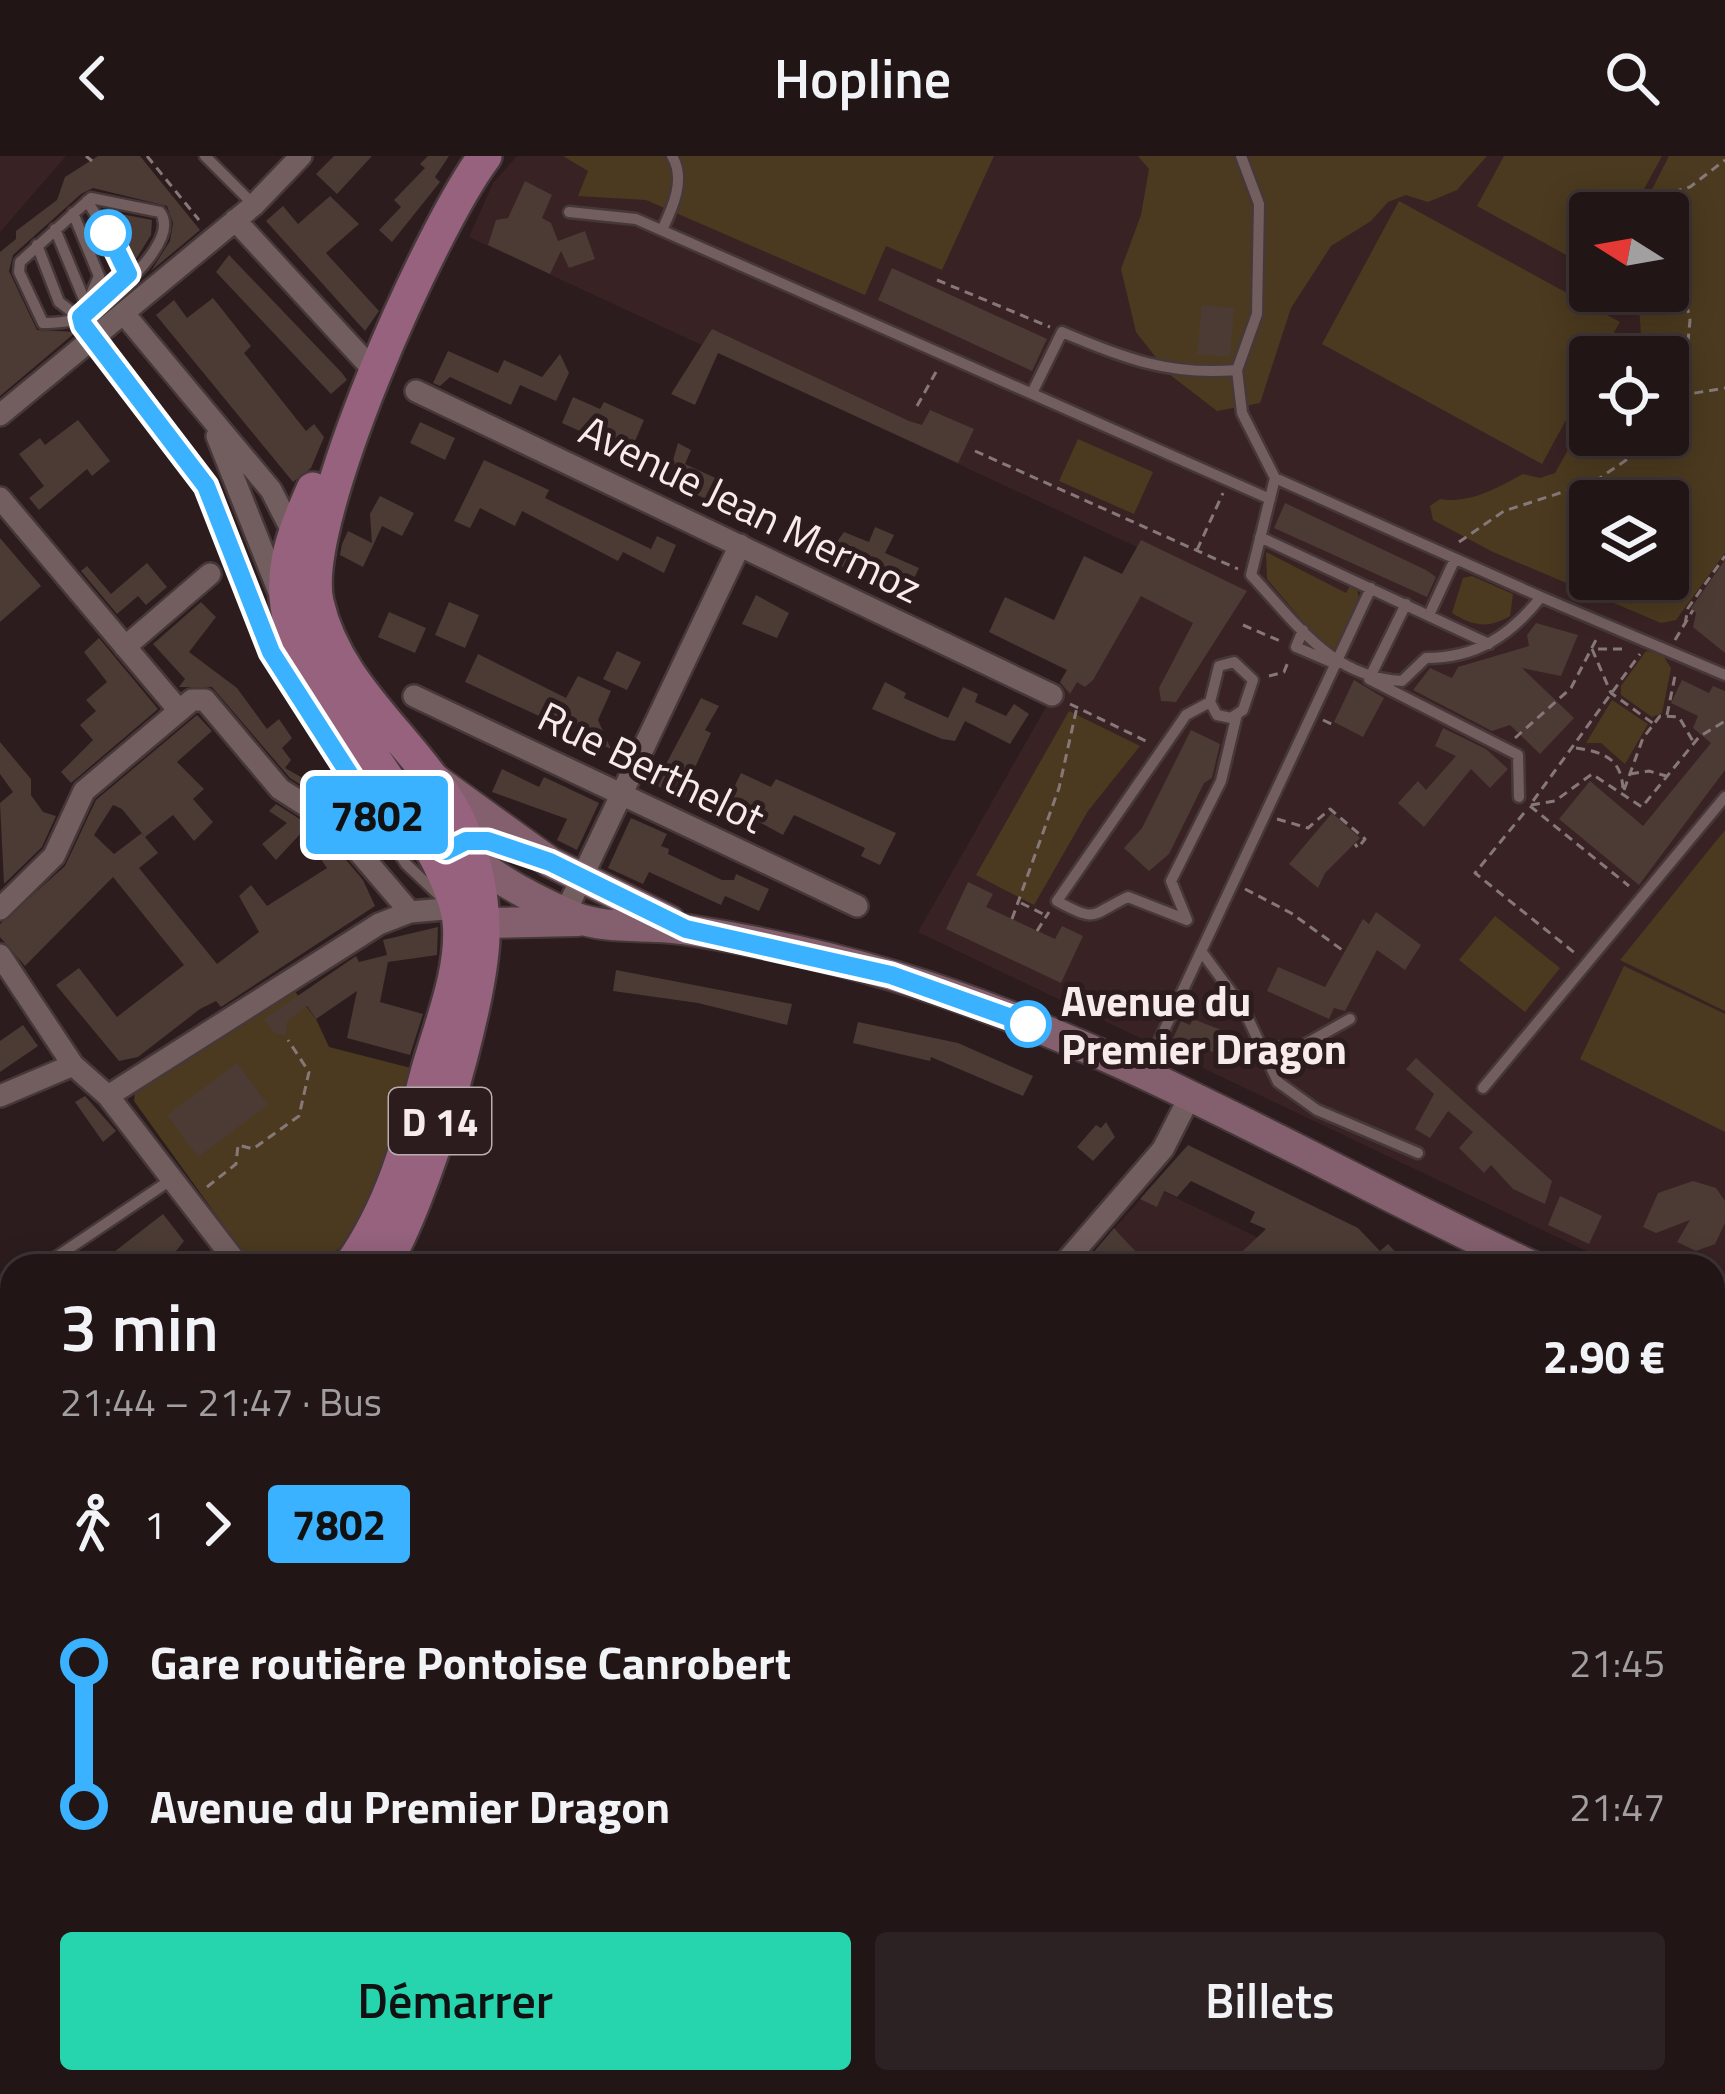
<!DOCTYPE html>
<html lang="fr">
<meta charset="utf-8">
<style>
:root{--surface:#211516;--page:#2d2223;--text:#f1f3f6;--muted:#a29fa1;--line:#3e3435;--accent:#26d5ae}
body{margin:0;font-family:"Titillium Web",sans-serif;background:var(--page);color:var(--text);height:100vh;display:flex;flex-direction:column;font-size:45px;white-space:nowrap}
*{box-sizing:border-box;margin:0}
p{font-size:39px;color:var(--muted)}
.icon{flex:none;width:66px;height:66px;fill:none;stroke:currentColor;stroke-width:2;stroke-linecap:round;stroke-linejoin:round}
.map{position:relative;flex:1;overflow:hidden}
.side{position:absolute;left:0px;top:1098px;width:1725px;height:840px;display:flex;flex-direction:column;background:var(--surface);border-radius:36px 36px 0 0;box-shadow:0 6px 30px #0003,0 0 0 3px var(--line)}
.side>*{flex:none}
.badge{padding:0 24px;border-radius:9px;font-size:42px;line-height:78px}
.needle{width:78px;rotate:281deg}
.tools{position:absolute;left:1569px;top:36px;display:grid;gap:24px}
.tools a{display:grid;place-items:center;width:120px;height:120px;border-radius:12px;background:var(--surface);box-shadow:0 6px 30px #0003,0 0 0 3px var(--line);font-size:60px}
.map>.badge{position:absolute;translate:-50% -50%;box-shadow:0 0 0 6px #fff}
.legs{display:flex;align-items:center;gap:18px;height:132px;padding:0 60px;font-size:39px}
.legs p{margin-inline-start:auto}
.head{display:flex;align-items:center;justify-content:space-between;height:204px;padding:0 60px}
h1{font-size:66px;font-weight:600;line-height:90px}
.cta{display:flex;gap:24px;margin-top:auto;padding:24px 60px}
.cta a{flex:1;height:138px;border-radius:12px;background:var(--accent);color:#111;font-size:48px;font-weight:600;line-height:138px;text-align:center}
.cta a+a{background:var(--page);color:var(--text)}
ul{padding:0 60px;list-style:none}
li{display:flex;align-items:center;gap:42px;height:144px;font-size:45px}
li i{display:grid;place-items:center;width:18px;height:100%;margin:0 15px;background:currentColor}
li i::after{content:'';width:30px;height:30px;margin:-15px;border:9px solid;border-radius:50%;background:var(--surface)}
li p{margin-inline-start:auto}
li:first-child i{background:linear-gradient(#0000 50%,currentColor 0)}
li:last-child i{background:linear-gradient(currentColor 50%,#0000 0)}
header{display:flex;justify-content:space-between;align-items:center;height:156px;padding:0 60px;background:var(--surface);font-size:54px;font-weight:600}
.map>svg:first-child{display:block}
</style>
<header><svg class="icon" aria-label="back" viewBox="0 0 24 24"><path d="M15 5l-7 7 7 7"/></svg>Hopline<svg class="icon" aria-label="search" viewBox="0 0 24 24"><circle cx="10" cy="10" r="6"/><path d="M15 15l6 6"/></svg></header>
<div class="map">
<svg width="1725" height="1938" viewBox="0 0 1725 1938">
<rect width="100%" height="100%" fill="#2c1c1d"/>
<path fill="#392224" fill-rule="evenodd" d="M 0,0 L 66,0 L 0,76 Z
M 517,0 L 1725,0 L 1725,1160 L 1713,1155 L 1713,1110 L 1618,1110 L 918,776 L 1137,391 L 469,81 L 493,27 ZM 1590,57 L 1668,57 L 1668,135 L 1590,135 ZM 1590,201 L 1668,201 L 1668,279 L 1590,279 ZM 1590,345 L 1668,345 L 1668,423 L 1590,423 Z
M 1152,1030 L 1316,1110 L 1081,1110 Z"/>
<path fill="#4b3a1f" fill-rule="evenodd" d="M 563,0 L 994,0 L 942,114 L 886,90 L 865,139 L 646,44 L 578,40 L 588,15 Z
M 1138,0 L 1487,0 L 1457,34 L 1428,46 L 1406,39 L 1388,46 L 1371,65 L 1331,90 L 1291,152 L 1260,247 L 1217,255 L 1169,218 L 1136,176 L 1121,113 L 1141,59 L 1149,13 Z
M 1504,0 L 1662,0 L 1631,57 L 1590,57 L 1590,112 L 1477,50 Z
M 1669,0 L 1725,0 L 1725,397 L 1676,464 L 1661,467 L 1493,396 L 1433,364 L 1430,350 L 1440,343 C 1470,348 1497,332 1523,318 L 1540,322 L 1555,317 L 1590,255 L 1590,279 L 1668,279 L 1668,201 L 1625,201 L 1641,180 L 1638,135 L 1668,135 L 1668,57 L 1640,57 ZM 1590,345 L 1668,345 L 1668,423 L 1590,423 Z
M 1399,45 L 1620,166 L 1600,201 L 1590,201 L 1590,220 L 1542,308 L 1322,188 Z
M 1078,283 L 1153,316 L 1134,358 L 1059,325 Z
M 1266,396 L 1346,437 L 1350,430 L 1357,433 L 1359,444 L 1332,500 L 1267,423 Z
M 1472,420 L 1513,438 L 1510,460 C 1488,473 1473,470 1452,457 L 1463,422 Z
M 1646,495 L 1662,498 L 1671,512 L 1662,557 L 1652,561 L 1621,539 L 1621,530 Z
M 1612,544 L 1648,568 L 1625,608 L 1601,587 L 1586,587 Z
M 1069,555 L 1140,590 L 1088,655 L 1034,749 L 976,719 Z
M 1725,674 L 1725,855 L 1620,804 Z
M 1495,760 L 1560,812 L 1525,856 L 1459,804 Z
M 1624,810 L 1725,858 L 1725,976 L 1580,903 Z
M 293,833 L 316,863 L 329,891 L 411,912 C 397,961 368,1097 311,1110 C 294,1114 271,1110 253,1110 L 134,945 L 135,936 Z"/>
<path fill="#4b3b34" fill-rule="evenodd" d="M 98,0 L 140,0 L 200,74 L 151,115 L 170,85 L 173,67 L 167,50 L 93,32 L 81,38 L 13,99 L 9,115 L 37,174 L 76,176 L 0,240 L 0,96 L 16,83 L 16,75 L 57,44 L 65,21 Z
M 334,0 L 372,0 L 337,38 L 316,18 Z
M 428,0 L 449,0 L 435,21 L 440,26 L 392,86 L 379,74 L 401,51 L 394,44 L 425,12 L 420,8 Z
M 525,25 L 552,39 L 542,62 L 551,67 L 558,85 L 585,75 L 595,103 L 569,112 L 561,95 L 550,118 L 488,89 L 496,64 L 508,62 Z
M 330,40 L 359,68 L 326,97 L 379,155 L 365,175 L 266,65 L 283,50 L 298,68 Z
M 105,55 L 152,64 L 151,79 L 136,103 Z
M 229,99 L 342,217 L 347,224 L 331,238 L 216,116 Z
M 892,112 L 1047,183 L 1032,215 L 878,144 Z
M 213,142 L 251,190 L 244,197 L 306,275 L 314,268 L 324,281 L 311,312 L 293,326 L 156,159 L 174,144 L 187,162 Z
M 1202,149 L 1234,152 L 1230,201 L 1197,198 Z
M 712,173 L 909,265 L 922,269 L 930,254 L 974,273 L 958,307 L 718,197 L 695,249 L 671,238 Z
M 448,195 L 498,217 L 504,204 L 542,221 L 560,198 L 569,217 L 556,245 L 520,229 L 511,249 L 450,221 L 440,230 L 433,227 Z
M 573,241 L 600,253 L 604,246 L 644,264 L 632,292 L 617,292 L 562,267 Z
M 78,264 L 110,305 L 92,320 L 87,313 L 39,354 L 29,342 L 44,330 L 19,298 L 40,282 L 45,289 Z
M 420,266 L 455,282 L 445,304 L 410,287 Z
M 678,287 L 691,294 L 685,308 L 722,325 L 712,346 L 667,325 Z
M 484,304 L 549,334 L 545,342 L 651,393 L 657,380 L 676,389 L 664,417 L 623,396 L 618,405 L 522,355 L 515,370 L 480,352 L 470,372 L 454,365 Z
M 380,340 L 414,357 L 402,380 L 382,370 L 363,411 L 340,399 L 342,388 L 348,375 L 372,387 L 370,358 Z
M 1285,347 L 1426,414 L 1436,421 L 1427,441 L 1274,372 Z
M 875,371 L 894,379 L 885,397 L 919,412 L 909,433 L 869,414 L 866,420 L 850,416 L 826,401 L 844,376 L 869,386 Z
M 0,382 L 41,430 L 0,466 Z
M 1141,384 L 1247,435 L 1176,546 L 1161,545 L 1159,532 L 1193,467 L 1141,440 L 1093,524 L 1085,531 L 1077,526 L 1070,538 L 1060,526 L 1067,514 L 989,476 L 1005,441 L 1054,464 L 1084,400 L 1122,418 Z
M 1725,404 L 1725,497 L 1693,471 L 1696,457 L 1691,452 Z
M 147,407 L 167,431 L 146,449 L 138,440 L 117,458 L 81,415 L 87,410 L 111,438 Z
M 756,439 L 789,457 L 777,482 L 742,468 Z
M 201,446 L 216,461 L 189,496 L 237,532 L 267,573 L 279,563 L 292,582 L 282,592 L 291,604 L 285,612 L 342,644 L 336,651 L 290,622 L 212,531 L 179,531 L 185,523 L 153,488 Z
M 449,446 L 479,459 L 465,492 L 435,479 Z
M 389,456 L 426,472 L 415,497 L 378,481 Z
M 1536,467 L 1578,479 L 1561,520 L 1522,512 L 1574,562 L 1540,598 L 1510,569 L 1492,575 L 1413,534 L 1430,512 L 1452,522 L 1458,511 L 1529,490 L 1527,479 Z
M 99,482 L 158,553 L 71,627 L 61,616 L 93,584 L 80,569 L 96,555 L 86,544 L 107,526 L 84,496 Z
M 617,495 L 641,506 L 627,534 L 603,523 Z
M 478,498 L 566,542 L 578,520 L 611,535 L 598,564 L 611,593 L 465,526 Z
M 1354,524 L 1384,542 L 1363,581 L 1334,566 Z
M 1682,524 L 1709,537 L 1713,530 L 1725,535 L 1725,614 L 1639,729 L 1559,663 L 1590,625 L 1643,670 L 1711,587 L 1693,572 L 1698,560 L 1671,547 Z
M 885,526 L 906,537 L 904,542 L 948,562 L 963,531 L 978,538 L 975,546 L 1006,560 L 1014,548 L 1029,558 L 1010,588 L 965,565 L 955,585 L 942,583 L 872,553 Z
M 701,542 L 719,550 L 705,574 L 711,577 L 691,620 L 701,624 L 690,645 L 655,629 Z
M 197,559 L 212,575 L 177,606 L 204,633 L 193,643 L 213,666 L 194,685 L 173,659 L 145,681 L 158,697 L 139,712 L 217,808 L 259,776 L 239,740 L 251,729 L 267,750 L 327,712 L 302,676 L 276,704 L 262,688 L 287,667 L 269,655 L 276,648 L 325,679 L 363,724 L 375,750 L 221,851 L 216,845 L 200,853 L 138,901 L 119,905 L 56,829 L 79,812 L 117,861 L 184,809 L 113,721 L 25,810 L 0,781 L 0,768 L 65,710 L 96,644 ZM 113,649 L 122,653 L 145,681 L 142,677 L 114,698 L 94,679 Z
M 1443,572 L 1486,593 L 1508,613 L 1490,632 L 1471,613 L 1424,671 L 1398,647 L 1418,625 L 1426,634 L 1456,600 L 1435,590 Z
M 1191,574 L 1220,588 L 1212,622 L 1204,627 L 1169,698 L 1149,715 L 1124,692 L 1142,672 Z
M 0,586 L 31,623 L 31,639 L 43,656 L 56,660 L 42,691 L 4,728 L 0,647 L 13,636 L 0,618 Z
M 502,613 L 539,631 L 544,621 L 599,647 L 577,694 L 557,684 L 567,663 L 492,636 Z
M 741,617 L 771,631 L 776,623 L 896,677 L 880,709 L 861,700 L 865,692 L 794,659 L 783,679 L 726,648 Z
M 1332,657 L 1360,682 L 1325,717 L 1318,732 L 1289,708 Z
M 631,662 L 667,678 L 661,690 L 669,693 L 668,698 L 722,724 L 734,724 L 736,718 L 769,733 L 759,755 L 725,740 L 721,749 L 649,716 L 643,728 L 608,712 Z
M 968,726 L 993,738 L 986,751 L 1055,783 L 1062,770 L 1083,780 L 1061,827 L 946,773 Z
M 1376,756 L 1421,789 L 1405,814 L 1377,794 L 1345,855 L 1334,852 L 1329,863 L 1267,835 L 1278,811 L 1325,831 L 1363,763 L 1369,768 Z
M 438,771 L 437,799 L 388,806 L 380,846 L 423,858 L 410,899 L 347,882 L 357,835 L 316,863 L 307,850 L 287,866 L 286,880 L 273,876 L 264,863 L 356,800 L 359,806 L 387,799 L 383,784 Z
M 616,814 L 792,848 L 787,869 L 698,847 L 613,835 Z
M 1193,863 L 1234,879 L 1223,901 L 1187,884 L 1169,891 L 1181,865 L 1190,869 Z
M 858,866 L 958,887 L 1033,920 L 1023,940 L 931,901 L 930,905 L 853,887 Z
M 23,869 L 38,890 L 0,916 L 0,885 Z
M 1416,902 L 1552,1025 L 1545,1048 L 1513,1033 L 1491,1009 L 1484,1017 L 1459,992 L 1473,976 L 1448,955 L 1430,982 L 1415,973 L 1434,938 L 1406,913 Z
M 237,907 L 268,949 L 198,1001 L 167,959 Z
M 85,940 L 116,975 L 103,986 L 75,946 Z
M 1106,966 L 1115,981 L 1093,1005 L 1077,991 L 1096,969 L 1101,972 Z
M 1188,989 L 1358,1072 L 1380,1095 L 1388,1088 L 1409,1110 L 1227,1110 L 1266,1073 L 1250,1066 L 1255,1056 L 1191,1025 L 1177,1041 L 1164,1035 L 1157,1051 L 1140,1043 Z
M 1693,1025 L 1716,1032 L 1725,1045 L 1725,1067 L 1715,1088 L 1696,1095 L 1677,1086 L 1690,1064 L 1656,1077 L 1643,1071 L 1658,1037 Z
M 1560,1040 L 1602,1060 L 1589,1088 L 1548,1069 Z
M 163,1058 L 184,1085 L 177,1094 L 156,1110 L 96,1110 Z
M 1114,1072 L 1120,1079 L 1150,1110 L 1082,1110 Z"/>
<g fill="none" stroke-linecap="round" stroke-linejoin="round">
<g stroke="#463839" stroke-width="15">
<path id="lane" d="M 205,0 L 254,49
M 1241,0 L 1259,48 L 1257,158 L 1237,214 L 1242,257 L 1275,322
M 91,42 L 160,56 C 182,85 107,148 81,161 C 71,166 54,167 43,167 L 19,116 L 20,106 Z
M 87,45 L 127,107 L 126,123
M 569,56 L 636,63 L 1270,343
M 73,57 L 99,120 L 82,159
M 55,73 L 86,148
M 662,74 C 673,51 686,23 672,0
M 37,89 L 59,146 L 79,161
M 1033,235 L 1062,176 C 1123,202 1170,220 1237,214
M 138,240 L 206,330 L 254,460 L 284,520 L 406,708 L 441,741
M 1275,322 L 1541,441 C 1510,480 1476,502 1426,502 L 1402,525 C 1332,522 1296,467 1251,419 Z
M 1260,381 L 1489,488
M 1541,441 L 1725,519
M 1406,448 L 1369,523 L 1518,599 L 1519,641
M 1429,459 L 1455,403
M 1303,474 L 1296,491 L 1331,506
M 1234,506 L 1253,524 L 1243,554 L 1231,562 L 1217,559 L 1210,546 L 1219,510 Z
M 1210,546 L 1186,559 L 1057,745 C 1098,768 1091,758 1128,741 L 1187,764 L 1171,725 L 1221,625 L 1237,558
M 1201,795 L 1243,852 L 1278,926 L 1317,954 L 1418,997
M 1260,893 L 1302,890 L 1350,863
M 1146,913 L 1371,432
M 1483,932 L 1725,641
M 43,1110 L 172,1023
M 0,1318 L 12,1327
M 0,1685 L 12,1684"/>
</g>
<g stroke="#463839" stroke-width="26">
<path id="street" d="M 235,64 L 376,217
M 125,159 L 271,334 L 295,381
M 416,235 L 1052,539
M 0,259 L 254,49 L 301,0
M 217,280 L 281,441
M 0,342 L 177,552
M 125,491 L 210,418
M 414,540 L 857,750
M 0,753 L 54,700 L 84,635 L 192,544 L 205,544 L 280,633 L 335,668 L 410,756
M 565,757 L 740,389
M 0,799 L 73,909 L 108,940 L 239,1110
M 0,940 L 73,909
M 108,940 L 379,768 L 410,756 L 456,752
M 1062,1110 L 1163,993 L 1189,942
M 0,1221 L 12,1229
M 0,1521 L 12,1520
M 1713,1633 L 1725,1622
M 600,1926 L 621,1938
M 948,1926 L 956,1938
M 1537,1926 L 1548,1938
M 573,1938 L 595,1926
M 665,1938 L 682,1926
M 701,1938 L 713,1926
M 1048,1938 L 1061,1926
M 1392,1938 L 1405,1926"/>
</g>
<g stroke="#463839" stroke-width="34">
<path id="secondary" d="M 435,623 L 550,706 L 670,765
M 412,632 C 457,700 497,727 572,760 C 606,775 652,767 689,774 C 757,785 828,800 894,820 C 1117,887 1322,1012 1532,1110
M 465,757 L 483,767 L 577,765
M 1713,1198 L 1725,1205
M 0,1592 L 12,1576"/>
</g>
<g stroke="#463839" stroke-width="38">
<path id="primary" d="M 313,333 C 292,381 276,420 292,473 C 328,552 450,688 459,765 C 464,814 440,870 427,917 C 409,986 392,1051 350,1110
M 383,1110 C 422,1049 481,854 483,781 C 484,735 471,680 446,642 C 403,576 335,526 317,446 C 299,364 432,70 485,0
M 0,1651 L 12,1636
M 400,1926 L 409,1938
M 462,1926 L 471,1938"/>
</g>
<path stroke="#867878" stroke-width="3" stroke-dasharray="9 6" stroke-linecap="butt" d="M 86,0 L 92,5
M 147,0 L 199,64
M 1667,57 L 1662,39 L 1690,31 L 1725,4
M 1668,60 L 1690,164 L 1683,239
M 937,124 L 1050,171
M 917,250 L 936,216
M 1668,269 L 1683,239 L 1725,232
M 975,295 L 1238,413
M 1459,386 L 1504,355 L 1594,326 L 1663,279
M 1197,394 L 1223,337
M 1685,468 L 1688,452 L 1725,400
M 1243,469 L 1280,485
M 1675,484 L 1693,454
M 1622,493 L 1592,493 L 1611,537 L 1654,568
M 1269,520 L 1284,516 L 1288,506
M 1070,548 L 1148,586
M 1667,559 L 1676,515
M 1323,564 L 1336,570
M 1515,582 L 1571,532 L 1598,480
M 1576,592 C 1604,596 1622,603 1623,634
M 1630,618 L 1649,615 L 1666,620
M 1624,634 L 1643,582 L 1660,560 L 1679,561 L 1694,587
M 1533,645 L 1640,498
M 1531,649 L 1555,645 L 1592,618 L 1642,651 L 1699,581 L 1725,565
M 1530,650 L 1629,730
M 1524,657 L 1475,717 L 1576,798
M 1277,663 L 1308,672 L 1330,653 L 1365,683 L 1358,692 L 1355,688
M 1245,733 L 1291,757 L 1345,796
M 1021,747 L 1045,759
M 1012,763 L 1059,632 L 1077,551
M 1037,775 L 1049,756
M 207,1031 L 236,1008 L 238,989 L 253,993 L 299,960 L 309,916 L 288,884
M 1713,1163 L 1725,1168
M 1713,1296 L 1725,1284
M 1174,1926 L 1185,1938
M 1223,1926 L 1235,1938
M 346,1938 L 359,1926"/>
<use href="#lane" stroke="#725e5f" stroke-width="10"/>
<use href="#street" stroke="#725e5f" stroke-width="21"/>
<use href="#secondary" stroke="#84606e" stroke-width="30"/>
<use href="#primary" stroke="#96627e" stroke-width="33"/>
<g stroke="#463839" stroke-width="15" stroke-linecap="butt">
<path id="lane-bridge" d="M 83,169 L 138,240"/>
</g>
<use href="#lane-bridge" stroke="#725e5f" stroke-width="10"/>
</g>
<g fill="none" stroke-linecap="round" stroke-linejoin="round">
<g stroke="#fff" stroke-width="27">
<path id="line-1" d="M 108,77 L 128,118 L 81,161 L 83,169 L 206,330 L 271,496 L 375,658 L 446,695 L 466,685 L 488,685 L 550,706 L 686,773 L 891,819 L 1028,868"/>
</g>
<use href="#line-1" stroke="#3bb2ff" stroke-width="18"/>
</g>
<g fill="#fff" stroke="#3bb2ff" stroke-width="6">
<circle cx="108" cy="77" r="21"/>
<circle cx="1028" cy="868" r="21"/>
</g>
<g text-anchor="middle" dominant-baseline="central" stroke-width="10" stroke-linejoin="round" paint-order="stroke">
<rect fill="#2c1c1d" stroke="#baadad" stroke-width="3" x="389" y="932" width="102" height="66" rx="9"/>
<g font-size="39" font-weight="bold" fill="#f7ebeb">
<text x="440" y="965">D 14</text>
</g>
<g font-size="42" fill="#f7ebeb" stroke="#2c1c1d">
<text transform="translate(751 352) rotate(26)">Avenue Jean Mermoz</text>
<text transform="translate(652 610) rotate(26)">Rue Berthelot</text>
</g>
<g font-size="42" font-weight="bold" fill="#f7ebeb" stroke="#2c1c1d" text-anchor="start">
<text x="1061" y="844">Avenue du<tspan x="1061" dy="48">Premier Dragon</tspan></text>
</g>
</g>
</svg>
<div class="tools">
<a><svg class="needle" viewBox="-14 -14 28 28"><path d="M0-13l5 13h-10z" fill="#e53935"/><path d="M0 13l5-13h-10z" fill="#a29fa1"/></svg></a>
<a><svg class="icon" aria-label="locate" viewBox="0 0 24 24"><circle cx="12" cy="12" r="6"/><path d="M12 2v4M12 18v4M2 12h4M18 12h4"/></svg></a>
<a><svg class="icon" aria-label="layers" viewBox="0 0 24 24"><path d="M12 4l9 5-9 5-9-5zM3 14l9 5 9-5"/></svg></a>
</div>
<b class="badge" style="left:377px;top:659px;background:#3bb2ff;color:#111">7802</b>
<section class="side">
<div class="head"><div><h1>3 min</h1><p>21:44 – 21:47 · Bus</p></div><b>2.90 €</b></div>
<div class="legs"><svg class="icon" aria-label="walk" viewBox="0 0 24 24"><circle cx="13" cy="4" r="2"/><path d="M13 8l-2 6 4 7M11 14l-3 7M7 12l3-4h3l4 4"/></svg>1<svg class="icon" aria-label="forward" viewBox="0 0 24 24"><path d="M9 5l7 7-7 7"/></svg><b class="badge" style="background:#3bb2ff;color:#111">7802</b></div>
<ul>
<li><i style="color:#3bb2ff"></i><b>Gare routière Pontoise Canrobert</b><p>21:45</p></li>
<li><i style="color:#3bb2ff"></i><b>Avenue du Premier Dragon</b><p>21:47</p></li>
</ul>
<div class="cta"><a>Démarrer</a><a>Billets</a></div>
</section>
</div>
